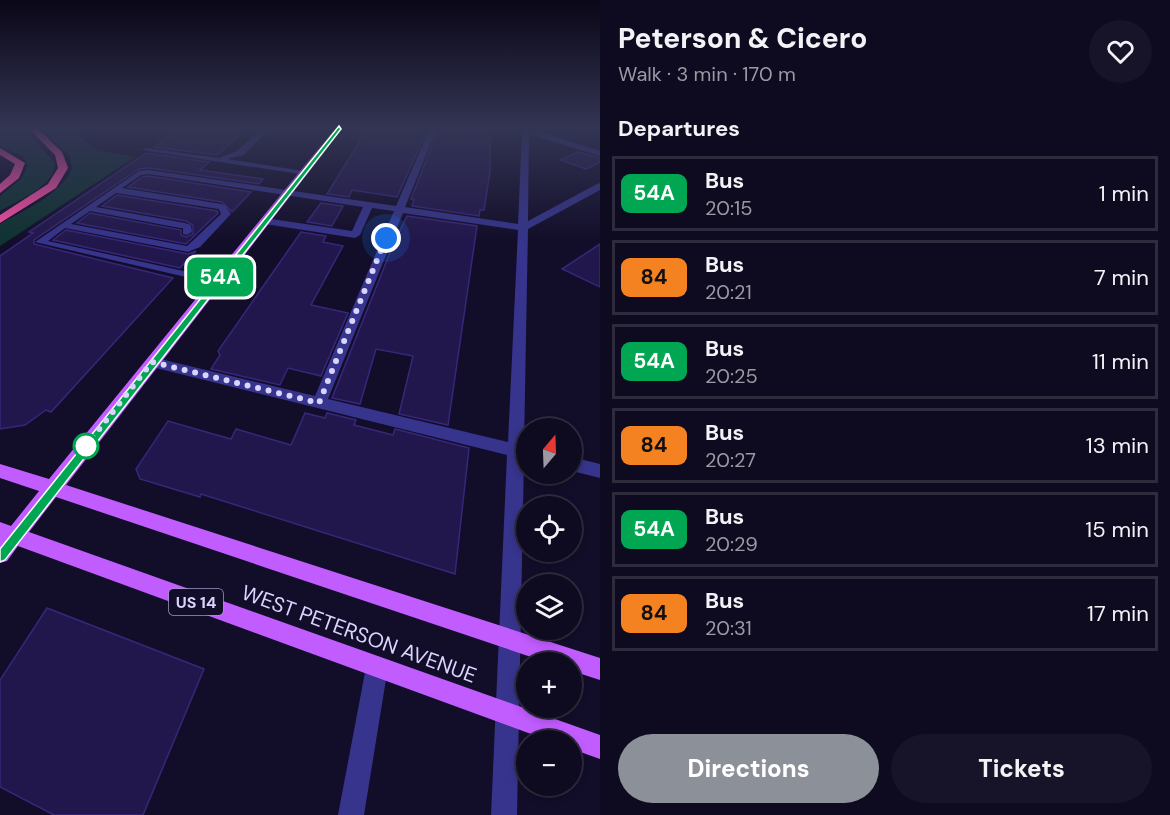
<!DOCTYPE html>
<meta charset="utf-8">
<style>
:root{--surface:#0e0a1f;--page:#171328;--text:#f1f3f6;--muted:#9b9aa4;--line:#2e2b3d;--accent:#8c9099}
body{margin:0;font-family:"DM Sans",sans-serif;background:var(--page);color:var(--text);height:100vh;display:flex;flex-direction:column;font-size:22px;white-space:nowrap}
*{box-sizing:border-box;margin:0}
p{font-size:20px;color:var(--muted)}
.icon{flex:none;width:33px;height:33px;fill:none;stroke:currentColor;stroke-width:2;stroke-linecap:round;stroke-linejoin:round}
.map{position:relative;flex:1;overflow:hidden}
.panel{display:flex;flex-direction:column;background:var(--surface);width:570px}
.panel>*{flex:none}
.badge{padding:0 12px;border-radius:9px;font-size:21px;line-height:39px}
.needle{width:39px;rotate:19deg}
.controls{position:absolute;left:516px;top:418px;display:grid;gap:12px}
.controls a{display:grid;place-items:center;width:66px;height:66px;border-radius:50%;background:var(--surface);box-shadow:0 3px 9px #0003,0 0 0 2px var(--line);font-size:30px}
.you{position:absolute;width:30px;height:30px;margin:-15px;border:4px solid #fff;border-radius:50%;background:#1a73e8;box-shadow:0 0 0 9px #1a73e833}
.map>.badge{position:absolute;translate:-50% -50%;box-shadow:0 0 0 3px #fff}
h2{padding:0 18px;font-size:22px;line-height:54px}
.round{display:grid;place-items:center;flex:none;width:63px;height:63px;border-radius:32px;background:var(--page)}
.head{display:flex;align-items:center;justify-content:space-between;height:102px;padding:0 18px}
h1{font-size:28px;font-weight:800;line-height:45px}
.button{display:flex;gap:12px;margin-top:auto;padding:12px 18px}
.button a{flex:1;height:69px;border-radius:36px;background:var(--accent);color:#fff;font-size:24px;font-weight:800;line-height:69px;text-align:center}
.button a+a{background:var(--page);color:var(--text)}
ul{padding:0;list-style:none}
li{display:flex;align-items:center;gap:18px;height:75px;margin:0 12px 9px;padding:0 6px;border:3px solid var(--line);border-radius:0px}
li div{flex:1}
li b{display:block;font-size:22px}
li em{font-style:normal}
li .badge{min-width:66px;font-weight:700;text-align:center}
main{display:flex;flex:1;min-height:0}
.map>svg:first-child{display:block}
</style>
<main>
<div class="map">
<svg width="600" height="815" viewBox="0 0 600 815">
<rect width="100%" height="100%" fill="#120d29"/>
<path fill="#103332" d="M 0,128 L 24,128 L 55,163 C 54,187 19,200 0,211 L 0,196 L 21,179 L 28,166 L 23,156 L 0,147 Z
M 41,128 L 69,128 L 97,150 L 135,157 L 0,246 L 0,224 C 24,210 60,195 72,169 L 70,156 Z"/>
<path fill="#22174c" stroke="#37277a" stroke-width="1.5" d="M 181,128 L 248,128 L 217,155 L 154,147 Z
M 368,128 L 428,128 L 397,197 L 352,190 L 349,197 L 327,194 Z
M 439,128 L 490,135 L 490,172 L 484,210 L 480,210 L 479,216 L 412,206 L 414,200 L 411,199 Z
M 578,152 L 600,158 L 600,162 L 586,169 L 560,160 Z
M 146,153 L 209,162 L 200,170 L 263,179 L 259,184 L 149,168 L 139,169 L 34,240 L 34,244 L 173,278 L 51,412 L 46,410 L 25,425 L 0,429 L 0,256 L 33,233 L 29,232 Z
M 149,176 L 251,192 L 232,212 L 222,202 L 128,187 L 142,177 Z
M 117,195 L 217,211 L 218,213 L 186,244 L 77,223 L 90,213 L 181,230 L 181,235 L 186,237 L 193,234 L 193,225 L 186,221 L 102,206 Z
M 321,203 L 343,206 L 332,226 L 307,222 Z
M 407,216 L 477,226 L 448,425 L 399,414 L 413,356 L 376,349 L 360,404 L 332,398 L 393,245 Z
M 66,230 L 188,254 L 196,251 L 180,268 L 53,240 Z
M 301,232 L 326,236 L 323,242 L 343,246 L 311,305 L 348,313 L 321,376 L 288,368 L 280,385 L 211,369 L 220,355 L 218,351 Z
M 600,244 L 600,287 L 562,269 Z
M 305,413 L 325,418 L 327,413 L 356,420 L 354,425 L 393,435 L 395,429 L 469,448 L 455,574 L 201,494 L 200,497 L 140,479 L 136,469 L 168,421 L 231,439 L 236,429 L 291,445 Z
M 47,608 L 204,669 L 143,815 L 54,815 L 0,787 L 0,680 Z"/>
<g fill="none" stroke-linecap="round" stroke-linejoin="round">
<path fill="#36348c" fill-rule="evenodd" d="M 263,128 L 271,128 L 243,155 L 227,159 L 303,171 L 306,171 L 306,175 L 142,150 L 146,148 L 219,158 L 237,151 Z
M 430,128 L 437,128 L 405,207 L 518,224 L 522,131 L 516,128 L 529,128 L 600,151 L 600,156 L 529,134 L 528,221 L 597,184 L 600,183 L 600,190 L 528,229 L 524,446 L 526,446 L 526,460 L 524,459 L 517,815 L 491,815 L 507,455 L 152,367 L 145,362 L 152,357 L 315,396 L 394,211 L 372,208 L 360,235 L 355,238 L 265,224 L 260,221 L 265,218 L 352,231 L 363,207 L 149,174 L 141,175 L 122,188 L 222,204 L 225,205 L 231,214 L 200,247 L 188,252 L 65,228 L 48,241 L 220,279 L 222,281 L 216,284 L 35,242 L 139,171 L 149,170 L 396,206 ZM 116,193 L 219,209 L 221,214 L 187,246 L 71,224 L 90,211 L 180,228 L 183,228 L 183,234 L 187,235 L 192,232 L 191,225 L 185,223 L 96,207 ZM 403,213 L 518,230 L 508,442 L 328,399 Z
M 572,457 L 600,464 L 600,478 L 572,471 Z
M 377,656 L 385,659 L 388,667 L 364,815 L 338,815 L 366,667 L 369,659 Z"/>
<path fill="#c15cff" fill-rule="evenodd" d="M 335,128 L 343,128 L 66,485 L 600,658 L 600,680 L 572,671 L 572,663 L 549,663 L 56,497 L 29,532 L 600,735 L 600,759 L 572,749 L 572,741 L 550,741 L 18,546 L 7,561 L 0,563 L 0,522 L 11,526 L 39,491 L 0,478 L 0,464 L 49,479 Z"/>
<path fill="#ff50a5" fill-rule="evenodd" d="M 28,128 L 37,128 L 62,152 L 68,168 L 56,188 L 0,223 L 0,215 L 48,184 L 58,168 L 55,155 Z
M 0,148 L 25,163 L 19,178 L 0,193 L 0,184 L 10,175 L 15,164 L 0,155 Z"/>
</g>
<linearGradient id="sky" x2="0" y2="1"><stop stop-color="#0a0717"/><stop offset="0.53" stop-color="#333554"/><stop offset="1" stop-color="#333554" stop-opacity="0"/></linearGradient>
<rect width="600" height="242" fill="url(#sky)"/>
<path fill="#00a651" stroke="#fff" stroke-width="1.5" d="M 339,126 L 341,129 L 5,560 L 0,562 L 0,549 Z"/>
<g fill="none" stroke-linecap="round" stroke-linejoin="round">
<path stroke="#d9d5ff" stroke-width="6" stroke-dasharray="0 10.8" d="M 86,446 L 152,362 L 319,403 L 386,238"/>
</g>
<circle fill="#fff" stroke="#00a651" stroke-width="3" cx="86" cy="446" r="12"/>
<g text-anchor="middle" dominant-baseline="central" stroke-width="4.5" stroke-linejoin="round" paint-order="stroke">
<rect fill="#120d29" stroke="#9d99bf" stroke-width="1.5" x="169" y="589" width="54" height="26" rx="4.5"/>
<g font-size="16" font-weight="bold" fill="#d9d5ff">
<text x="196" y="602">US 14</text>
</g>
<g font-size="21" fill="#d9d5ff" stroke="#120d29">
<text transform="translate(359 634) rotate(20)">WEST PETERSON AVENUE</text>
</g>
</g>
</svg>
<div class="controls">
<a><svg class="needle" viewBox="-14 -14 28 28"><path d="M0-13l5 13h-10z" fill="#e53935"/><path d="M0 13l5-13h-10z" fill="#9b9aa4"/></svg></a>
<a><svg class="icon" aria-label="locate" viewBox="0 0 24 24"><circle cx="12" cy="12" r="6"/><path d="M12 2v4M12 18v4M2 12h4M18 12h4"/></svg></a>
<a><svg class="icon" aria-label="layers" viewBox="0 0 24 24"><path d="M12 4l9 5-9 5-9-5zM3 14l9 5 9-5"/></svg></a>
<a>+</a>
<a>−</a>
</div>
<div class="you" style="left:386px;top:238px"></div>
<b class="badge" style="left:220px;top:277px;background:#00a651;color:#fff">54A</b>
</div>
<section class="panel">
<div class="head"><div><h1>Peterson &amp; Cicero</h1><p>Walk · 3 min · 170 m</p></div><a class="round"><svg class="icon" aria-label="heart" viewBox="0 0 24 24"><path d="M12 20l-8-8c-3-5 5-10 8-4 3-6 11-1 8 4z"/></svg></a></div>
<h2>Departures</h2>
<ul>
<li><span class="badge" style="background:#00a651;color:#fff">54A</span><div><b>Bus</b><p>20:15</p></div><em>1 min</em></li>
<li><span class="badge" style="background:#f58220;color:#111">84</span><div><b>Bus</b><p>20:21</p></div><em>7 min</em></li>
<li><span class="badge" style="background:#00a651;color:#fff">54A</span><div><b>Bus</b><p>20:25</p></div><em>11 min</em></li>
<li><span class="badge" style="background:#f58220;color:#111">84</span><div><b>Bus</b><p>20:27</p></div><em>13 min</em></li>
<li><span class="badge" style="background:#00a651;color:#fff">54A</span><div><b>Bus</b><p>20:29</p></div><em>15 min</em></li>
<li><span class="badge" style="background:#f58220;color:#111">84</span><div><b>Bus</b><p>20:31</p></div><em>17 min</em></li>
</ul>
<div class="button"><a>Directions</a><a>Tickets</a></div>
</section>
</main>
